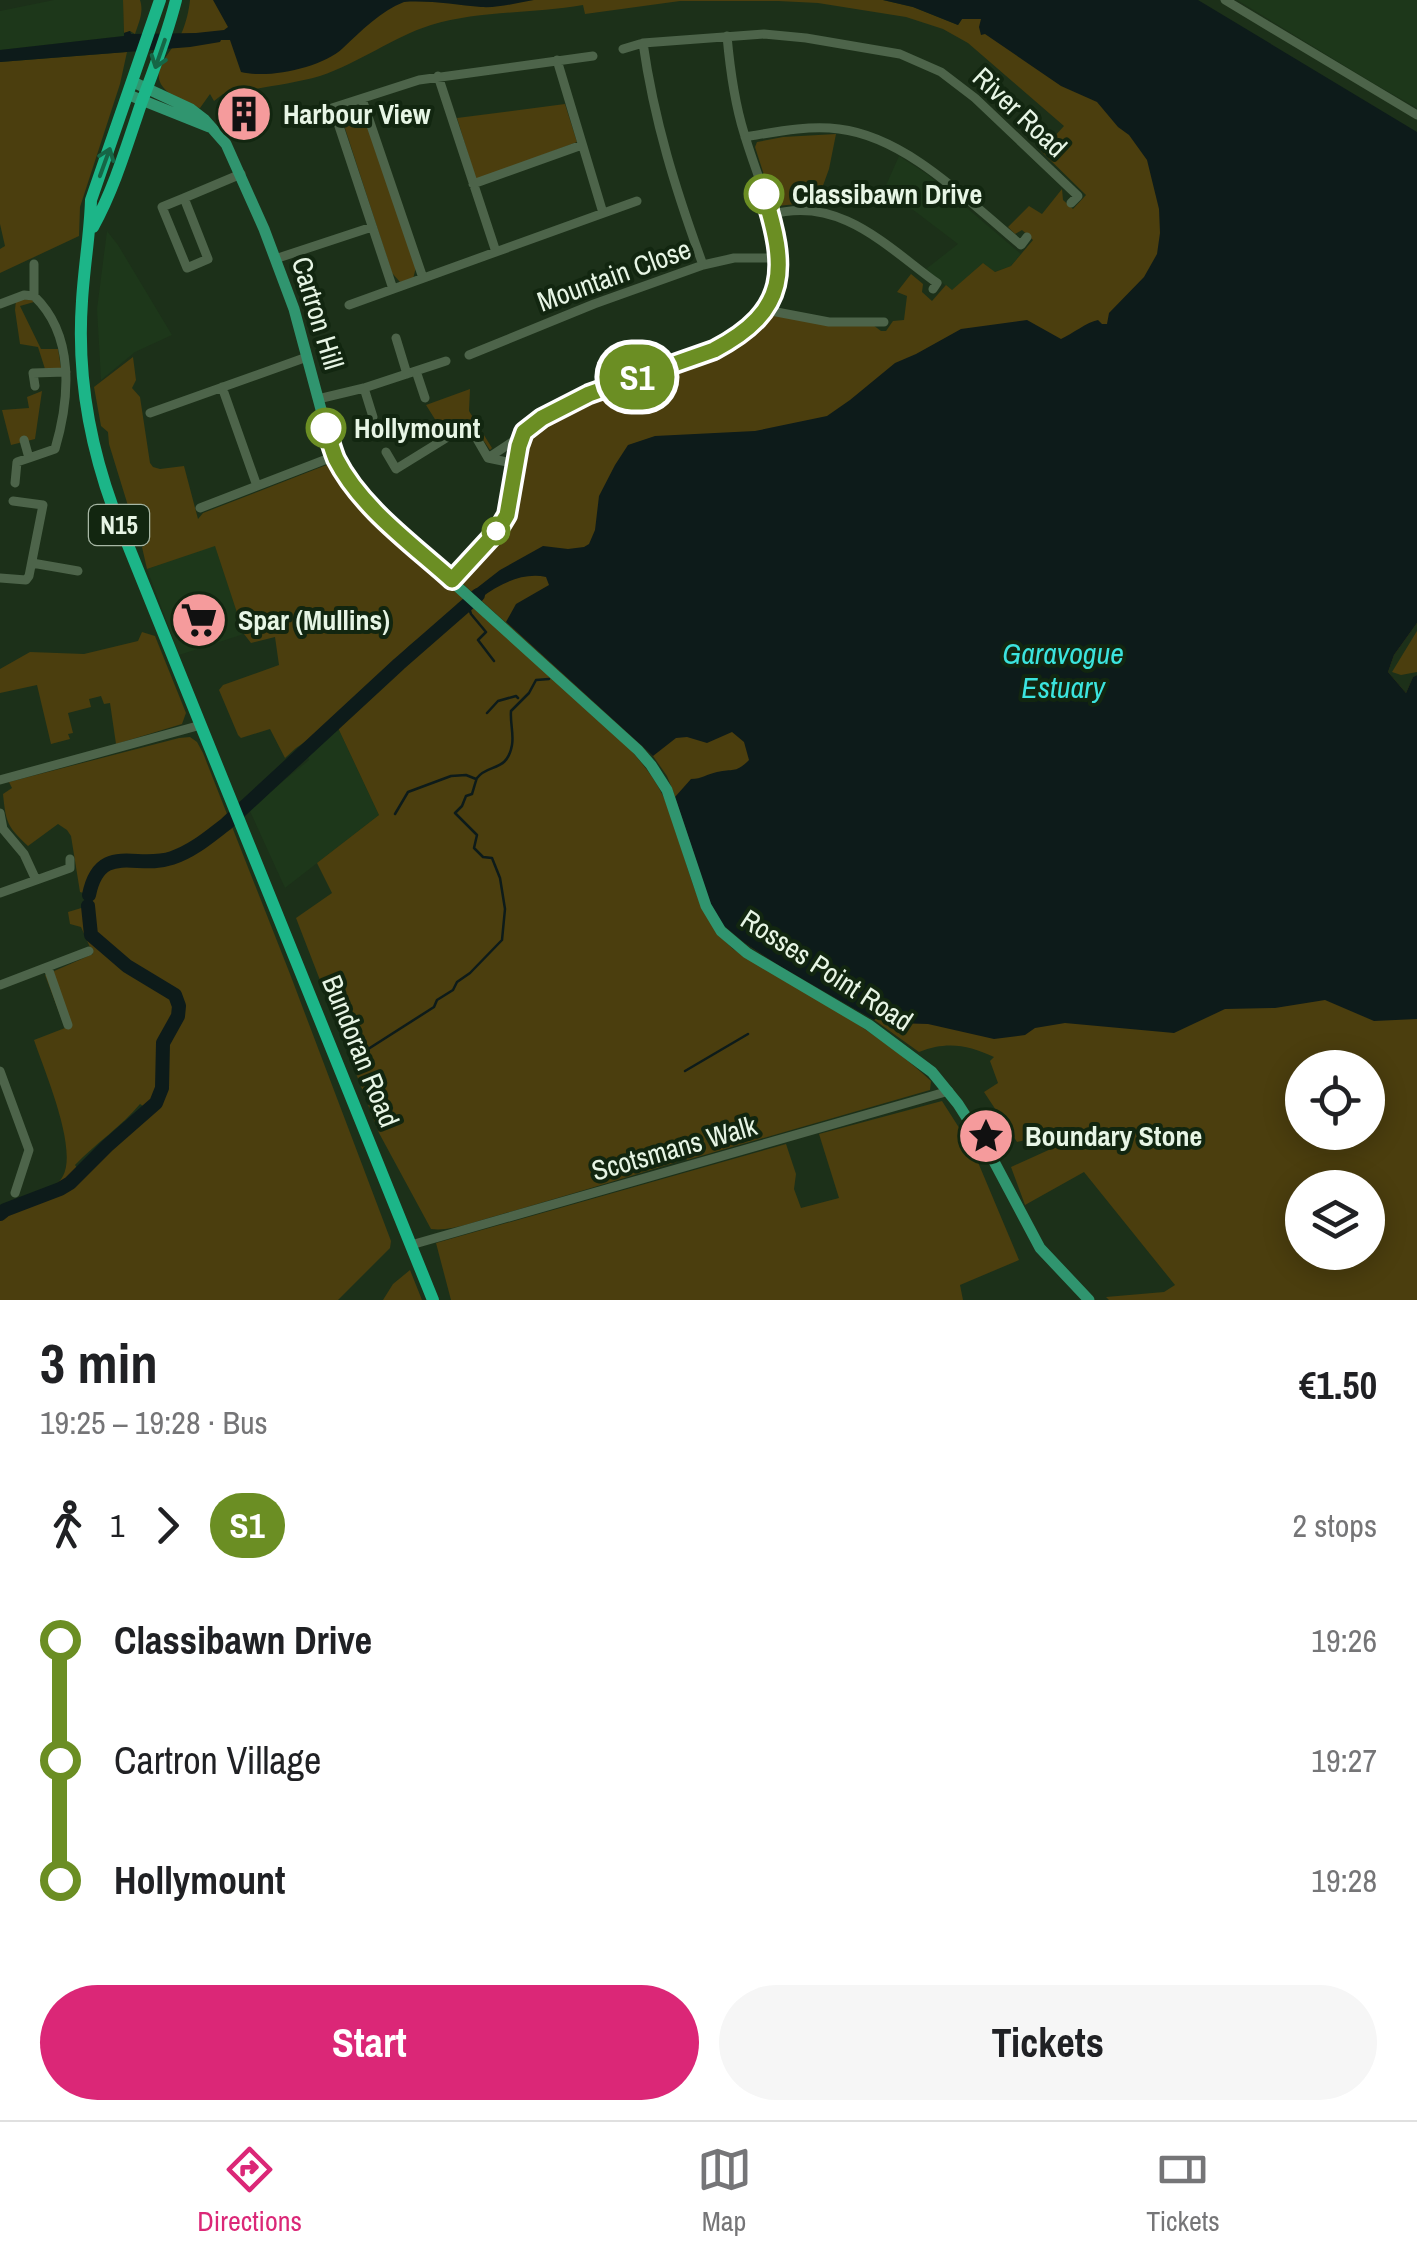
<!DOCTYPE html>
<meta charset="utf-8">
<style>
:root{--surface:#fff;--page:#f6f6f6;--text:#202124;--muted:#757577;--line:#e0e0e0;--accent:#db2777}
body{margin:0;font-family:"Archivo Narrow",sans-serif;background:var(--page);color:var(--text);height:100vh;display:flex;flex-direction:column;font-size:38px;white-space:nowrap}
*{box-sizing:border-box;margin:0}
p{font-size:32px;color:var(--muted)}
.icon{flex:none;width:55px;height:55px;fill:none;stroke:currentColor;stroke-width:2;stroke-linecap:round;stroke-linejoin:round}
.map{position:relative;height:1300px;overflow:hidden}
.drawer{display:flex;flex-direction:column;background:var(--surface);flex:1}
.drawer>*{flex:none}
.badge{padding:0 20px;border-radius:32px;font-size:35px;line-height:65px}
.controls{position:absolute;left:1285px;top:1050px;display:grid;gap:20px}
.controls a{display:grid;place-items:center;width:100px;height:100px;border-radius:50%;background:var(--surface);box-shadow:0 5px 25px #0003;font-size:50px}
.map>.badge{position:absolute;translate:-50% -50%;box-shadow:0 0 0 5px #fff}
.legs{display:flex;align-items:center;gap:15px;height:110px;padding:0 40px;font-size:32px}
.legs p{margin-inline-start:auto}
.head{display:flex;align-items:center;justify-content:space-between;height:170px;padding:0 40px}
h1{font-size:55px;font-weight:700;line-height:75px}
.action{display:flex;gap:20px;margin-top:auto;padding:20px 40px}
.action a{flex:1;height:115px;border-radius:60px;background:var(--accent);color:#fff;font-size:40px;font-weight:700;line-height:115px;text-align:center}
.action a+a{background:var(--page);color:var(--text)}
ul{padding:0 40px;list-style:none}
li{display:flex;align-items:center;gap:35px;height:120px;font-size:38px}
li i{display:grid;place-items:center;width:15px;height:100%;margin:0 12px;background:currentColor}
li i::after{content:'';width:25px;height:25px;margin:-12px;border:8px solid;border-radius:50%;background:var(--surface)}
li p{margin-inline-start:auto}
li:first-child i{background:linear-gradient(#0000 50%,currentColor 0)}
li:last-child i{background:linear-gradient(currentColor 50%,#0000 0)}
.tab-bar{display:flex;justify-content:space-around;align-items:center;height:140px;border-top:2px solid var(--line);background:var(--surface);font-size:28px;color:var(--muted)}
.tab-bar a{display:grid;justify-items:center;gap:5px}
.tab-bar .current{color:var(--accent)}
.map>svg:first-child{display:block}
</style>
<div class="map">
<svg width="1417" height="1300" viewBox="0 0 1417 1300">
<rect width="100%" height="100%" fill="#1c3019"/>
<path fill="#1d371a" d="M 54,0 L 123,0 L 124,36 L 0,50 L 0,11 Z
M 1237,0 L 1417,0 L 1417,108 L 1373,83 Z
M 899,156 L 927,174 L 1021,254 L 1011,266 L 994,272 L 983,263 L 952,291 L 926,269 L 958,244 L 912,209 L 883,192 Z
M 107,231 L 118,245 L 172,335 L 135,352 L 101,380 L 97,309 Z
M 215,545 L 244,634 L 179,655 L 147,569 Z
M 339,730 L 379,815 L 285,888 L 249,809 L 309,760 L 307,754 L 326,737 Z"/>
<path fill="#4b3e0e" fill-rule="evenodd" d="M 123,0 L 140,0 C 144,12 139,22 135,34 L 130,31 L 124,33 Z
M 190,0 L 883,0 L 913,7 L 958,25 L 962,19 L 982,18 L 1307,194 L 1417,623 L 1394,655 L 1388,672 L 1406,693 L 1413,677 L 1417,675 L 1417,1300 L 1109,1300 L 1106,1297 L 1164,1292 L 1175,1285 L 1084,1172 L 1025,1205 L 1011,1167 L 1053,1148 L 1047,1135 L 1017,1142 L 984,1092 L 998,1083 L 990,1061 L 994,1057 C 968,1045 947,1041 919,1052 L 866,1014 L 778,965 L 746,944 L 710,902 L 673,791 L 667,776 L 653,756 L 462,583 L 464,573 L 511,521 L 529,437 C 576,388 660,379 720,352 C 740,343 752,323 771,315 L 828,325 L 873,325 L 881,331 L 886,331 L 893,321 L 904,320 L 907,296 L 897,292 L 911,274 L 923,284 L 922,292 L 932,301 L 946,285 L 952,290 L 983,263 L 995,272 L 1011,266 L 1033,240 L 1022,230 L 1015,234 L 1008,227 L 1029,206 L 1042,214 L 1062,189 L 1063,200 L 1073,209 L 1086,195 L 1041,151 L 1064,126 L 968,43 L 943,29 L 906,17 L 818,3 L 778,1 L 680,1 L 585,14 L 583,5 C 533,14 480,10 431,25 C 393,37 359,63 320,76 C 296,83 269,86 245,91 L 236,96 L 223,94 L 214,101 L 210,94 L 200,108 C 192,107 186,104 178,99 C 139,77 169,58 182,32 C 186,23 189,10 190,0 ZM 1302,1068 L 1368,1068 L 1368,1132 L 1302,1132 ZM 1302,1188 L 1368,1188 L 1368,1252 L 1302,1252 Z
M 127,52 L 120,84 L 80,207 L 79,236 L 0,273 L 0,249 L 5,246 L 0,224 L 0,62 Z
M 565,104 L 577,142 L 476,180 L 457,118 Z
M 350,107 L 362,109 L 416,267 L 413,279 L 400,282 L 392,273 L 341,116 Z
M 836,134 L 829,169 L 817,202 L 777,206 L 773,203 L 755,147 L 757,142 L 783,137 Z
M 21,299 L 32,300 L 34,302 L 20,306 L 41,349 L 58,349 L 61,368 L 45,369 L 38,347 L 20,344 L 15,310 L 16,300 Z
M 133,357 L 136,380 L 132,388 L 140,397 L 150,463 L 153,467 L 160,469 L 184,466 L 198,519 L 203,513 L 329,464 L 344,489 L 364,514 L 384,528 L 465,598 L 457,604 L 454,611 L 410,645 L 330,725 L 296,748 L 285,758 L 270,729 L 241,738 L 238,735 L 219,690 L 223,685 L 279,665 L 275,637 L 251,643 L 244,634 L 215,546 L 147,569 L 142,547 L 147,544 L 134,532 L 129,509 L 109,444 L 108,432 L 101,426 L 94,387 Z
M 470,389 L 469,411 L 492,448 L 490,450 L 473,425 L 466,423 L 443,432 L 426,405 Z
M 42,391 L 35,439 L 11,445 L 2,410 L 29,408 L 27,397 Z
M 472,603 L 629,748 C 643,764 656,780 665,800 C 687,851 690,910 733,949 C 801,990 873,1027 931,1081 L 930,1090 L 687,1160 L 683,1154 L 676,1156 L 677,1162 C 618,1180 559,1198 499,1215 C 478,1220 452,1232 431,1229 L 379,1133 L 296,918 L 332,893 L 317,863 L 379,815 L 339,730 L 339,724 L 401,663 L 449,627 Z
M 1417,631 L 1417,672 L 1401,675 L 1392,672 Z
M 142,632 L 155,636 L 186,713 L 182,724 L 116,744 L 110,703 L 104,704 L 101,696 L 89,699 L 91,707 L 68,713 L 73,733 L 68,734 L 70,739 L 51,744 L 37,685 L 0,693 L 0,669 L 30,652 L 84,654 L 138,641 Z
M 190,737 L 197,742 L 203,753 L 290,974 L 391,1241 L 390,1248 L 338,1300 L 0,1300 L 0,1221 L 26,1204 L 14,1200 C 29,1195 55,1191 63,1176 C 78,1148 44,1070 34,1040 L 65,1028 L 45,975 L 93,954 L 81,927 L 70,924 L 68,912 L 88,906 C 101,850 126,870 169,863 C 149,853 137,864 121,855 C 94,865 91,866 87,894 L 80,892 L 71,836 L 67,830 L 58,824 L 28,846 C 7,826 6,823 3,794 L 12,788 L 9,782 L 179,738 ZM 140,1104 L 152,1112 L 122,1137 L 83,1176 L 75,1165 C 96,1143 121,1127 140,1104 Z
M 942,1101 L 972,1148 L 1019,1260 L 960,1285 L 963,1300 L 451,1300 L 436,1243 L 786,1144 L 796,1174 L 794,1189 L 801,1208 L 839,1198 L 819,1134 Z
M 410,1270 L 422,1300 L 383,1300 L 393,1284 Z"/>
<path fill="#0d1b1a" d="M 213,0 L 534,0 C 515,3 500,8 481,7 C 457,5 428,0 404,2 C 381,11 361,31 343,48 C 322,68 268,79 241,72 L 230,40 L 221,40 L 220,42 L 190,47 L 0,62 L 0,50 L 124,36 L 124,33 L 130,31 L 131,34 L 135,34 L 196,33 L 224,30 L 228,27 Z
M 883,0 L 1198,0 L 1417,132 L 1417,623 L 1394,655 L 1388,672 L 1406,693 L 1413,677 L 1417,675 L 1417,1019 L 1374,1021 L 1325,1000 L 1275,1008 L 1225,1009 L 1174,1033 L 1065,1023 L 1035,1028 L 1025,1035 L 994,1039 L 928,1024 L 895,1023 L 882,1015 L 874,1020 L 778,965 L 746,944 L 722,924 L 710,902 L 675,797 L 691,779 C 702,779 707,774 717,772 C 734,768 735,774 749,760 L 744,742 L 732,732 L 707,743 L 687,737 L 676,738 L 653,756 L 506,622 L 516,604 L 549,585 L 546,577 C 523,572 499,584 481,598 L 473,591 L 500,570 L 543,546 L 568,549 L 584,547 L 589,544 L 595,530 L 599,496 L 615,465 L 628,445 L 655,436 L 755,431 L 827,416 L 850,400 L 895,363 L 916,354 L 961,329 L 1027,320 L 1061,339 C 1072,334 1087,322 1098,320 L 1102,324 L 1107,324 L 1109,313 L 1144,277 L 1157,254 L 1160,233 L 1159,209 L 1147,160 L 1129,135 L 1118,127 L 1097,102 L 1061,86 L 985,34 L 981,35 L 979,27 L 981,19 L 962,19 L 958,25 L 913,7 Z"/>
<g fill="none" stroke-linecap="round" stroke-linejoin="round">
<path stroke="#0d1b1a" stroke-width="2.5" d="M 468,605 L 471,614 L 486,632 L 478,640 L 494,661
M 487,713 L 498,701 L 516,696 L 518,698
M 395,814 L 408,792 L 451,776 L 466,775 L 476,779
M 88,906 L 89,895
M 351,1060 L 434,1007 L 437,1000 L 453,990 L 457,982 L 470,973 L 502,940 L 505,909 L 500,878 L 492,858 L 483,857 L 474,848 L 477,835 L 455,813 L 462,806 L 466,796 L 472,794 C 473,791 476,780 477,778 C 488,763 507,773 512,745 C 514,734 510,723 511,711 L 529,693 L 536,680 L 549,679
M 685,1071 L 748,1034"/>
<path stroke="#0d1b1a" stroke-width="14" d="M 89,895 C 100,841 137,870 172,858 C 193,851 209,837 226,824 L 399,664 L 478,595
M 0,1214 L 5,1210 L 60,1189 L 70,1183 L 107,1146 L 156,1103 L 162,1088 L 163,1043 L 178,1016 L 179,1006 L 175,995 L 127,966 L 91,935 L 88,906"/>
<path stroke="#4d644a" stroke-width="9" d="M 1225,0 L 1417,115
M 643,43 C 654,121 676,191 703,265
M 623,49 L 643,43 L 764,34 L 806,38 L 900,54 L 941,72 L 975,98 L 1078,196 L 1071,203
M 557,60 L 603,213
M 438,76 L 496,252
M 362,99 L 423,278
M 333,108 L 393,289
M 301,118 L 419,80 L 593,56
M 745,137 C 775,132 808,125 839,129 C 907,137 969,202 1021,245 L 1027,237
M 473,184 L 582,145
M 184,198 L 162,207 L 187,268 L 208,259 L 184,198 L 241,174
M 770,215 C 839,195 886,246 937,283 L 933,289
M 275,259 L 372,227
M 34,264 L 34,296
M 0,304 L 24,295 L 34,296 C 75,335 70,398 55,449 L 29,458 L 24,440
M 349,305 L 637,201
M 766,310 L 829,322 L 884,322
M 396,338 L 407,374
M 469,355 L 594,304 L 703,265 L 734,258 L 779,258
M 416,371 L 425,398
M 35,386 L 33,373 L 66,372
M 222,387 L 257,486
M 364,388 L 373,417
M 318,399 L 364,388 L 446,361
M 150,413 L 307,357
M 386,452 L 396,469 L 464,427 L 473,432 L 488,458 L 517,464
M 488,458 L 521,436
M 15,483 L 17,462 L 29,458
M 200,508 L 327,459
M 32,563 L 78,571
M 0,578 L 26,580 L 29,576 L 43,505 L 13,501
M 452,580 C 465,565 500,532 506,517 C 516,495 512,444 527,429 C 593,364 794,376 778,249 C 773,209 755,171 744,133 C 734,101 730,69 727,36
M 0,780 L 201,725
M 0,813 L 3,829 L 24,854 L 36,880
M 0,893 L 70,868 L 70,859
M 48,968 L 68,1025
M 0,985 L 89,951
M 0,1071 L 29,1150 L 15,1193
M 411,1245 L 949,1091"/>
<path stroke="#30956f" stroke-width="11" d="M 133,82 L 191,109 L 204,119 L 226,144 L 264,229 L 294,309 L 326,428 L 335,456 L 346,475 L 385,521 L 638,750 L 651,765 L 667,790 L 706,906 L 721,931 L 747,953 L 869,1025 L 932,1072 L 958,1104 L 990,1154 L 1040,1248 L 1089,1300
M 129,95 L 209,127"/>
<path stroke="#1cb588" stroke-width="12" d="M 160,0 L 91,200 C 90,234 84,267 82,301 C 77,371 89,442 113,508 L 433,1300
M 93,227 C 114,189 127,145 141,104 C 154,69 167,36 176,0"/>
</g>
<defs><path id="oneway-shaft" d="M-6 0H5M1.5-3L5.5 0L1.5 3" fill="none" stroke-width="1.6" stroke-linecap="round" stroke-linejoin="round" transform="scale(2.5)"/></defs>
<g stroke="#166646">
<use href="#oneway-shaft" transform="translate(160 54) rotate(109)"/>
<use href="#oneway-shaft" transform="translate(105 162) rotate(-70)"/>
</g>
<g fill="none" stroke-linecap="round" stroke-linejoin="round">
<g stroke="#fff" stroke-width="22">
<path id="line-1" d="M 326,428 C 329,438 332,449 336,459 C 361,508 412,544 452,580 L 498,530 L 507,515 L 519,446 L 524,432 L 542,418 L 589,394 L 714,350 C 790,310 787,268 764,194"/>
</g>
<use href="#line-1" stroke="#6b8e23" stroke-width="15"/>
</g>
<defs>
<g id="building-disc" transform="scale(2.875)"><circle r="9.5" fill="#f59b9c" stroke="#122610"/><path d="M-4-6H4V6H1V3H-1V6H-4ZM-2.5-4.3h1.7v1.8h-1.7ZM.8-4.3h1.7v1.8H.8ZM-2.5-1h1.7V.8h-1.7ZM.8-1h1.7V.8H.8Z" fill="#111"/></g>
<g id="supermarket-disc" transform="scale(2.875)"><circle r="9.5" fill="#f59b9c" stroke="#122610"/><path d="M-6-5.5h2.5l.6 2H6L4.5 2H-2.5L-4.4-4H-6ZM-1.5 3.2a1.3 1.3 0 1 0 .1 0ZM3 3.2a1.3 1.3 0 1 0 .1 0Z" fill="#111"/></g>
<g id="sight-disc" transform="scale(2.875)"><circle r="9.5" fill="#f59b9c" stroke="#122610"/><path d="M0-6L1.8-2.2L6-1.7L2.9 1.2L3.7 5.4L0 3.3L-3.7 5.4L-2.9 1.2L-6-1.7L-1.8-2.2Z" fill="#111"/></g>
</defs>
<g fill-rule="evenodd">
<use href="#building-disc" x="244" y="114"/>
<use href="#supermarket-disc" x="199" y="620"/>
<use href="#sight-disc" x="986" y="1136"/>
</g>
<g fill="#fff" stroke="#6b8e23" stroke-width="5">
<circle cx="764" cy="194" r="18"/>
<circle cx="326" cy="428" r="18"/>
<circle cx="496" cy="531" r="12"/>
</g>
<g text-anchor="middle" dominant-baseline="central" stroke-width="8" stroke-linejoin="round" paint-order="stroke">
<rect fill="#122610" stroke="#a7b7a5" stroke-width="2.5" x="89" y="505" width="60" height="40" rx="8"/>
<g font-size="25" font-weight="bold" fill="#e7f5e5">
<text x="119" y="525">N15</text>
</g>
<g font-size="28" fill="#e7f5e5" stroke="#122610">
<text transform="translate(1020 112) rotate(43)">River Road</text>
<text transform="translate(614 275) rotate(-20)">Mountain Close</text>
<text transform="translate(318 313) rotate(73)">Cartron Hill</text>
<text transform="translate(827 970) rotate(33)">Rosses Point Road</text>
<text transform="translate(361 1051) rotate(68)">Bundoran Road</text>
<text transform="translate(674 1148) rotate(-16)">Scotsmans Walk</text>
</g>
<g font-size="28" font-weight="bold" fill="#e7f5e5" stroke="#122610" text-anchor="start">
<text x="283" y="114">Harbour View</text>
<text x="238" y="620">Spar (Mullins)</text>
<text x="1025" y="1136">Boundary Stone</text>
</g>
<g font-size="28" font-weight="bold" fill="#e7f5e5" stroke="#122610" text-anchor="start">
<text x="792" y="194">Classibawn Drive</text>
<text x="354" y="428">Hollymount</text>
</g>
<g font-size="30" font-style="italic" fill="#3be4de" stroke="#122610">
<text x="1063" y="653">Garavogue<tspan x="1063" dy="34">Estuary</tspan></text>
</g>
</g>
</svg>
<div class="controls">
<a><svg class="icon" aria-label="locate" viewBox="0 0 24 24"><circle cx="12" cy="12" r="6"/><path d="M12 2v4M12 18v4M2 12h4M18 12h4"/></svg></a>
<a><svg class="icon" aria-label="layers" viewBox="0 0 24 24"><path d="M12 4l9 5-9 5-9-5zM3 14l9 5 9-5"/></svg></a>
</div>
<b class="badge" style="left:637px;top:377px;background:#6b8e23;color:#fff">S1</b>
</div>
<section class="drawer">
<div class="head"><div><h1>3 min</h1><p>19:25 – 19:28 · Bus</p></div><b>€1.50</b></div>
<div class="legs"><svg class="icon" aria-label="walk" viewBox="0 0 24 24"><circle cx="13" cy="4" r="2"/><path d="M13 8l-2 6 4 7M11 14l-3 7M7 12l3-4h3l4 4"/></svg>1<svg class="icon" aria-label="forward" viewBox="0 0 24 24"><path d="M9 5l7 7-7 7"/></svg><b class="badge" style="background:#6b8e23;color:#fff">S1</b><p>2 stops</p></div>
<ul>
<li><i style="color:#6b8e23"></i><b>Classibawn Drive</b><p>19:26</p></li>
<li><i style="color:#6b8e23"></i><span>Cartron Village</span><p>19:27</p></li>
<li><i style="color:#6b8e23"></i><b>Hollymount</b><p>19:28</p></li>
</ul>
<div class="action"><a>Start</a><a>Tickets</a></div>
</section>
<nav class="tab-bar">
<a class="current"><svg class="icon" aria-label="directions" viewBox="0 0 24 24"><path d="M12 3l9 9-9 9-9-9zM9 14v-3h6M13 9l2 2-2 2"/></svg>Directions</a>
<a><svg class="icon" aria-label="map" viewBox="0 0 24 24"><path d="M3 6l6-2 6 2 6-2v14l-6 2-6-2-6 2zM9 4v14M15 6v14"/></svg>Map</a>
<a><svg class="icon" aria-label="tickets" viewBox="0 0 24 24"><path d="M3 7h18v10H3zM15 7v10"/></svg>Tickets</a>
</nav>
